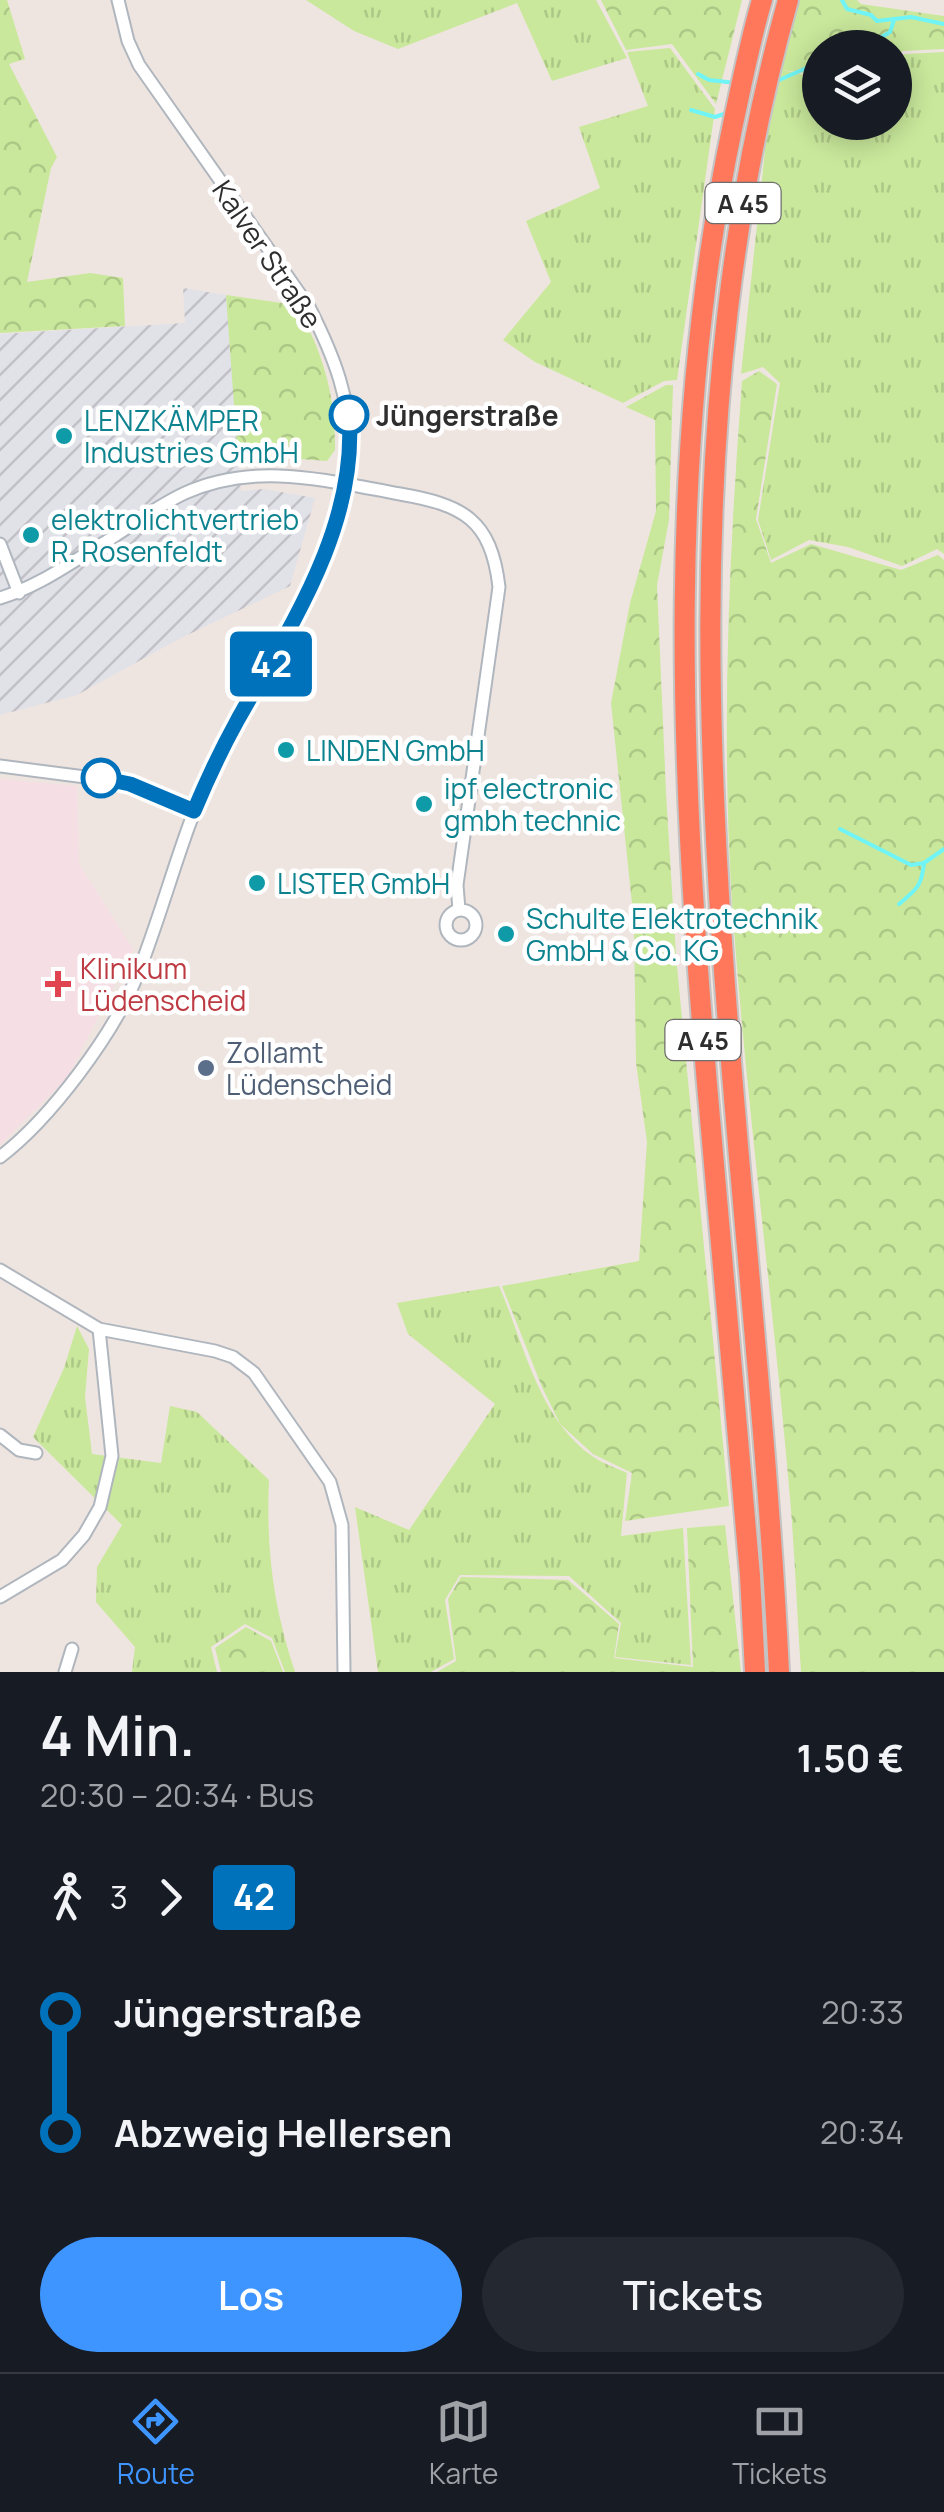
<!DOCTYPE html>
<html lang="de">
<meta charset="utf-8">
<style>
:root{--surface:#171b24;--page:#242831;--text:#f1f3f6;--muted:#9ea1a6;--line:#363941;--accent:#3e95ff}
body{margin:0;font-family:Manrope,sans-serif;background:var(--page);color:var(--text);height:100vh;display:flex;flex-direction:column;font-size:38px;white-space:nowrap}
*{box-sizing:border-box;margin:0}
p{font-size:32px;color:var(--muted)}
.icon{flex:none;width:55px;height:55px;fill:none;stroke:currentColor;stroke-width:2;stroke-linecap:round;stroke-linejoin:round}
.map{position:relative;height:1672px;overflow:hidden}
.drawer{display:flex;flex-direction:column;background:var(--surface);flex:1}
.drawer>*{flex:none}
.badge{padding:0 20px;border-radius:8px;font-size:35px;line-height:65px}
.tools{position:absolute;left:802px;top:30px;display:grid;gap:20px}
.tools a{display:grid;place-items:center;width:110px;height:110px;border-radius:50%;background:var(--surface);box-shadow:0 5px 25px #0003;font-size:50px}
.map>.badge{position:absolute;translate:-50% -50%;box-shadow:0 0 0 5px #fff}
.legs{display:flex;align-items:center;gap:15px;height:110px;padding:0 40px;font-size:32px}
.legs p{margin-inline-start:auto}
.overview{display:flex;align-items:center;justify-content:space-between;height:170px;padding:0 40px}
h1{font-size:55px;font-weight:600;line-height:75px}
.button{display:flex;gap:20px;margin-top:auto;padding:20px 40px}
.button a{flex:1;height:115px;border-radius:60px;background:var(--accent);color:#fff;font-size:40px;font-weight:600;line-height:115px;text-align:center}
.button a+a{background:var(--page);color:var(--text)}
ul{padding:0 40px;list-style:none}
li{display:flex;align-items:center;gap:35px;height:120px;font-size:38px}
li i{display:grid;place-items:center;width:15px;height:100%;margin:0 12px;background:currentColor}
li i::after{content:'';width:25px;height:25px;margin:-12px;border:8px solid;border-radius:50%;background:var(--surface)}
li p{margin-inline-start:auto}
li:first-child i{background:linear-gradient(#0000 50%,currentColor 0)}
li:last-child i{background:linear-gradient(currentColor 50%,#0000 0)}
.menu{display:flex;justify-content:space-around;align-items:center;height:140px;border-top:2px solid var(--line);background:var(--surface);font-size:28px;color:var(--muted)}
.menu a{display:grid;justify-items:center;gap:5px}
.menu .active{color:var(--accent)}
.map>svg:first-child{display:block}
</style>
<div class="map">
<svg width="944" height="1672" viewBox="0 0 944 1672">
<defs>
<pattern id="industrial-furrows" width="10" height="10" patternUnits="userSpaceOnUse" patternTransform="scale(2.5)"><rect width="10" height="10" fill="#e1e1e8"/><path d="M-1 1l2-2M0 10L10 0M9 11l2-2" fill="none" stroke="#c1c1c7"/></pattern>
<pattern id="grass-tufts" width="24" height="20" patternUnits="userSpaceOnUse" patternTransform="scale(2.5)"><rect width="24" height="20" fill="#c9e89b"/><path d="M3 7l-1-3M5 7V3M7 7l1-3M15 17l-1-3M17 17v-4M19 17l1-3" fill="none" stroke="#adc786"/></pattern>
<pattern id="forest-crowns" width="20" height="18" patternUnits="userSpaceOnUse" patternTransform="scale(2.5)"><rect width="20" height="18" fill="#c9e89b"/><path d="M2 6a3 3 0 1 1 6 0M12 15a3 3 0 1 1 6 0" fill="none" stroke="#adc786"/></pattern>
</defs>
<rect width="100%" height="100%" fill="#efe5e0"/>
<path fill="url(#industrial-furrows)" d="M 183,288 L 226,295 L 241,491 L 264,489 L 315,498 L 290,586 L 179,639 L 77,695 L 0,715 L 0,334 L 185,323 Z"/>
<path fill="#f6dee5" d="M 0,779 L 77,786 L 79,864 L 133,949 L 67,1078 L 0,1145 Z"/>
<path fill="url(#grass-tufts)" d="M 306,0 L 596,0 L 627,58 L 552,81 L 517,3 L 398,49 L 354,31 Z
M 670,48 L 715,109 L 677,380 L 664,381 L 623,403 L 535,362 L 503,340 L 551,282 L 526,221 L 600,188 L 579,127 L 648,106 L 627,52 Z
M 944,52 L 944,554 L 937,549 L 902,566 L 848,547 L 809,540 L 771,560 L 758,520 L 780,383 L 763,367 L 741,374 L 766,141 L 782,70 L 820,78 L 820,122 L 895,122 L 895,60 L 905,54 Z
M 499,1286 C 524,1343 538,1418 592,1456 C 602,1463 616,1468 627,1473 L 621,1536 L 683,1528 L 691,1665 L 615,1657 L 621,1623 L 569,1576 L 460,1575 L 445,1600 L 454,1659 L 431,1672 L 378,1672 L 355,1507 L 409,1530 L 495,1404 L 408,1334 L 397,1303 Z
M 77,1326 L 89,1349 L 85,1397 L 92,1454 L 161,1463 L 170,1406 L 197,1412 L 269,1480 C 266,1549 273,1606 295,1672 L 285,1672 L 272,1638 L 245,1624 L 211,1647 L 217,1672 L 132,1672 L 135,1647 L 96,1602 L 97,1567 L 122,1525 L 33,1437 L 64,1368 Z"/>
<path fill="url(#forest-crowns)" d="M 0,0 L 7,0 L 25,59 L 9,64 L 57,157 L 51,168 L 27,282 L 90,273 L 123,278 L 125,326 L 0,333 Z
M 601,0 L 742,0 L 716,104 L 672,44 L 626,50 Z
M 799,0 L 857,0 L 861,4 L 944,16 L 944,49 L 903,51 L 895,56 L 895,48 L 820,48 L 820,75 L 782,70 Z
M 226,295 L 296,305 C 323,351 336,397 335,450 L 327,461 L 300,459 L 302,444 L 289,442 L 287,458 L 238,460 Z
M 759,371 L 777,384 L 756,519 L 771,563 L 811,544 L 901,570 L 938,555 L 944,560 L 944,1672 L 801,1672 C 797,1614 795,1556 790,1498 C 773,1299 746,1102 732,903 C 721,729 729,554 742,381 Z
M 666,385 L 673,385 L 669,520 L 657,585 L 666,792 L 676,956 L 729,1506 L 625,1521 L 632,1473 L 593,1454 L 560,1424 L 542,1387 L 502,1286 L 639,1261 L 647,1142 L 636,1063 L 634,923 L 611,703 L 630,603 L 656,511 L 655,420 L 626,407 Z
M 725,1525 L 741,1672 L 437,1672 L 456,1661 L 448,1599 L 461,1577 L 568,1580 L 619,1624 L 614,1658 L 693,1667 L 687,1528 Z
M 246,1627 L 271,1641 L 283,1672 L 221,1672 L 215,1648 Z"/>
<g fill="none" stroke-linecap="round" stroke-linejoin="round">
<path stroke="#70f4f5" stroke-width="4" d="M 842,0 L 847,9 L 871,15 L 877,21 L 911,17 L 944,24
M 863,48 L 890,32 L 894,20
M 698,74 L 709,80 L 736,83
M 777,81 L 820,62
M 691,110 L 715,117 L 730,112
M 840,829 L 911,865 L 924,863 L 944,849
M 899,904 C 917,889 921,887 924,864"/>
<g stroke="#b0b6be" stroke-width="15">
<path id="street" d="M 0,544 L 19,593
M 0,598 C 40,586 71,562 107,541 C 132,525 157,506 185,493 C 256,461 327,481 400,494 C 463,505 491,519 499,587 L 457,885 L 459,910
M 0,766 L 116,781 L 193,811
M446 925a15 15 0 1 1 30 0a15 15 0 1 1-30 0Z
M 0,1157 C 50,1119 113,1035 137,976 C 165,906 182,831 215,763 C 264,663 335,573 348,458 C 354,404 333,354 309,307 L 139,65 L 128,41 L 118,0
M 0,1270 L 99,1329 L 215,1351 L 233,1357 L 254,1373 L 330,1482 L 342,1525 L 344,1672
M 0,1435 L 19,1450 L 36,1453
M 0,1597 L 62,1560 L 84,1535 L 100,1507 L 112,1456 L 99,1329
M 65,1672 L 72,1649"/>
</g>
<g stroke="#c4c4c4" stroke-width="24">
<path id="highway" d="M 755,1672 L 750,1576 C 735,1412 720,1248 707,1084 C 680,764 666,440 733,124 C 742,82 750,41 762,0
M 779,1672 C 752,1112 634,553 788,0"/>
</g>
<use href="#street" stroke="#fff" stroke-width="11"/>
<use href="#highway" stroke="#ff785c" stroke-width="20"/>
</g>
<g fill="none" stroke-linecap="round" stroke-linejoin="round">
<g stroke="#fff" stroke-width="22">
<path id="line-1" d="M 101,778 L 130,784 L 194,811 C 207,780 221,750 237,721 C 289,628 358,527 349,415"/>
</g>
<use href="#line-1" stroke="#0072bc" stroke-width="15"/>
</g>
<g fill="#fff" stroke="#0072bc" stroke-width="5">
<circle cx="349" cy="415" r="18"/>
<circle cx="101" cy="778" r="18"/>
</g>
<g fill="#0f9aa8" stroke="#fff" stroke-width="4">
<circle cx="64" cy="436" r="10"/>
<circle cx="31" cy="535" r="10"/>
<circle cx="286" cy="750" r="10"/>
<circle cx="424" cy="804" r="10"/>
<circle cx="257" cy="883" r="10"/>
<circle cx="506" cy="934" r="10"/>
</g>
<path fill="#e0444e" stroke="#fff" stroke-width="4" d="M53 969h10v10h10v10h-10v10h-10v-10h-10v-10h10z"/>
<circle fill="#5c6f8a" stroke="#fff" stroke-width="4" cx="206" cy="1068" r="10"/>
<g text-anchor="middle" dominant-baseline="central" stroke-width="9" stroke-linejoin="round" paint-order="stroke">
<g fill="#fff" stroke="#6d6d6d" stroke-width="2.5">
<rect x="705.5" y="183" width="75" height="40" rx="8"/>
<rect x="665.5" y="1020" width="75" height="40" rx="8"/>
</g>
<g font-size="25" font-weight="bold" fill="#2e2e2e">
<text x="743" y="203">A 45</text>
<text x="703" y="1040">A 45</text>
</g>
<g font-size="28" fill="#2e2e2e" stroke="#fff">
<text transform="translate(268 254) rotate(56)">Kalver Straße</text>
</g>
<g font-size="28" font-weight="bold" fill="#2e2e2e" stroke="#fff" text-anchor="start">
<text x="376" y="415">Jüngerstraße</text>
</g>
<g font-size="28" fill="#0d838f" stroke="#fff" text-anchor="start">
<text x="84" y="420">LENZKÄMPER<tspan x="84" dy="32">Industries GmbH</tspan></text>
<text x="51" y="519">elektrolichtvertrieb<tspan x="51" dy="32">R. Rosenfeldt</tspan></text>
<text x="306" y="750">LINDEN GmbH</text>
<text x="444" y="788">ipf electronic<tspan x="444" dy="32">gmbh technic</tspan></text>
<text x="277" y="883">LISTER GmbH</text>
<text x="526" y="918">Schulte Elektrotechnik<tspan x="526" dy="32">GmbH &amp; Co. KG</tspan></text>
</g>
<g font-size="28" fill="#be3a42" stroke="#fff" text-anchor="start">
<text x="80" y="968">Klinikum<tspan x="80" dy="32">Lüdenscheid</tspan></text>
</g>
<g font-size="28" fill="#4e5e75" stroke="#fff" text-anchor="start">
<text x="226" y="1052">Zollamt<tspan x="226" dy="32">Lüdenscheid</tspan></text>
</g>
</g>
</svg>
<div class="tools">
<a><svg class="icon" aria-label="layers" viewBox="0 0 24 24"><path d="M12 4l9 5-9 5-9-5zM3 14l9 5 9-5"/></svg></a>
</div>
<b class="badge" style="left:271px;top:664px;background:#0072bc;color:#fff">42</b>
</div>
<section class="drawer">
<div class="overview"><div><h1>4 Min.</h1><p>20:30 – 20:34 · Bus</p></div><b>1.50 €</b></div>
<div class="legs"><svg class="icon" aria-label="walk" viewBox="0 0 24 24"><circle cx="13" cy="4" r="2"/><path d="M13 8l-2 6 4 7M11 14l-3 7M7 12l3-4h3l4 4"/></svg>3<svg class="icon" aria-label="forward" viewBox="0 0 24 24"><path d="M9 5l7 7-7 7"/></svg><b class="badge" style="background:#0072bc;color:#fff">42</b></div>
<ul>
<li><i style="color:#0072bc"></i><b>Jüngerstraße</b><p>20:33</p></li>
<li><i style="color:#0072bc"></i><b>Abzweig Hellersen</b><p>20:34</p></li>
</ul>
<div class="button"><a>Los</a><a>Tickets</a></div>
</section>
<nav class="menu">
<a class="active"><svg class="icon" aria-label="directions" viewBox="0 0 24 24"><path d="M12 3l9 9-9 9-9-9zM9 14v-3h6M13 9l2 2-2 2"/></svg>Route</a>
<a><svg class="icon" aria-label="map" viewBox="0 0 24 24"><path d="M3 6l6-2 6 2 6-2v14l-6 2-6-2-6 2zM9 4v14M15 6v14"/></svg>Karte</a>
<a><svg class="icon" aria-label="tickets" viewBox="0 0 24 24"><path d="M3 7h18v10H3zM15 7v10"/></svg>Tickets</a>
</nav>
